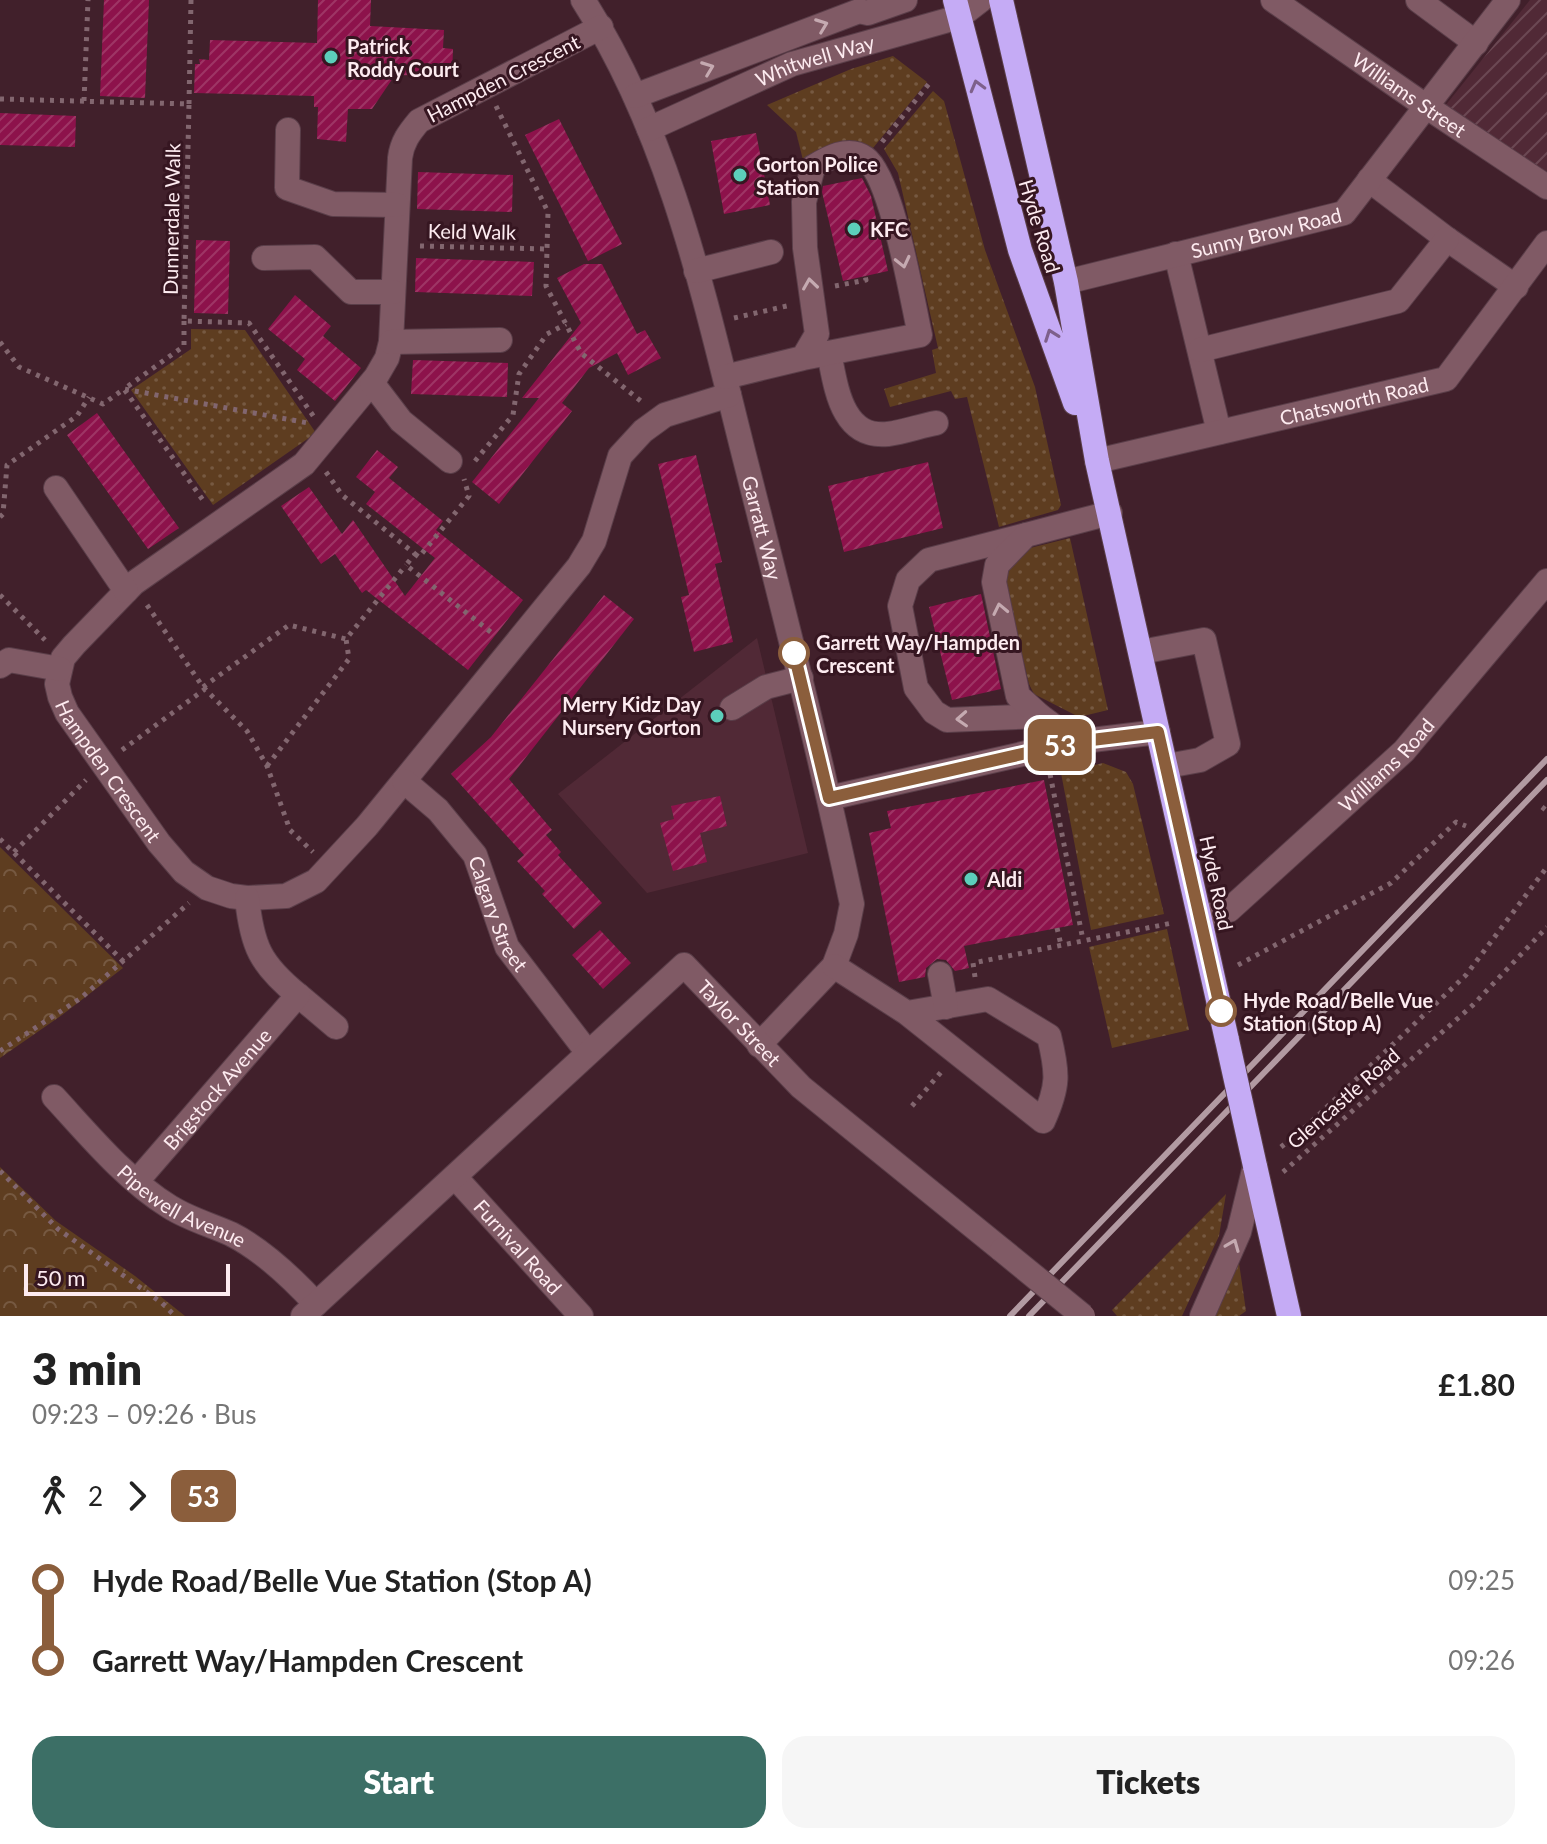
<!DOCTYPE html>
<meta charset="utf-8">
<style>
:root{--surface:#fff;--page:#f6f6f6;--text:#222;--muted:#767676;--accent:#3c6f66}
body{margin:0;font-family:Lato,sans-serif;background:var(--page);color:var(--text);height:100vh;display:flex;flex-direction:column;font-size:30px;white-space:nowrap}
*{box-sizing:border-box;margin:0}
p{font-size:26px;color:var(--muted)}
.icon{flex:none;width:44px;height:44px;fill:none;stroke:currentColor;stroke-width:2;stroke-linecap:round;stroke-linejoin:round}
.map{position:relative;height:1316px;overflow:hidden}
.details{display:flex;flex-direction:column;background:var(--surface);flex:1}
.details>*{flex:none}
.badge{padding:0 16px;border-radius:12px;font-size:28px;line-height:52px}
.scale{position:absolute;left:24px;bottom:20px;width:206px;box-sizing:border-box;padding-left:8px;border:4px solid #fdebf0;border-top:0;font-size:22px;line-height:28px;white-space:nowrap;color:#fdebf0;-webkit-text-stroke:6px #361621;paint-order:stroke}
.map>.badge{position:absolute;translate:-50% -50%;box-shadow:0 0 0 4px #fff}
.legs{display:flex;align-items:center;gap:12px;height:88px;padding:0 32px;font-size:26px}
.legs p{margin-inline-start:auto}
.head{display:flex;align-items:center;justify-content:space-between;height:136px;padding:0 32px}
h1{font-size:44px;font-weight:800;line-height:60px}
.cta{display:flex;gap:16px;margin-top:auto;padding:16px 32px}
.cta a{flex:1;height:92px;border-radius:24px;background:var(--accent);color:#fff;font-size:32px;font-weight:800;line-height:92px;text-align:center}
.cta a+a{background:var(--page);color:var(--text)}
ul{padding:0 32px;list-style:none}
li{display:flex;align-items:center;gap:28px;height:80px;font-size:30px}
li i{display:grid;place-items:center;width:12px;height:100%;margin:0 10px;background:currentColor}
li i::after{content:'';width:20px;height:20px;margin:-10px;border:6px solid;border-radius:50%;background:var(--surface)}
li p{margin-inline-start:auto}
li:first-child i{background:linear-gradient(#0000 50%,currentColor 0)}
li:last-child i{background:linear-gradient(currentColor 50%,#0000 0)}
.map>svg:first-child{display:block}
</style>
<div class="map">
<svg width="1547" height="1316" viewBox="0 0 1547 1316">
<defs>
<pattern id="industrial-furrows" width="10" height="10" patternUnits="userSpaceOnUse" patternTransform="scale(2)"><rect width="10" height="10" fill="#512936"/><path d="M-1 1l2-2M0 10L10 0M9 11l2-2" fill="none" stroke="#6b4853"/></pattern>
<pattern id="grass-dots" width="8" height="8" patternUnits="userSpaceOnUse" patternTransform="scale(2)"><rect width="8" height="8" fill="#5e3d20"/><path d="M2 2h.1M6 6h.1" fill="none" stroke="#765941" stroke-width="1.8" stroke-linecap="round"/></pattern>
<pattern id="forest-crowns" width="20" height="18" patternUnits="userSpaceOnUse" patternTransform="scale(2)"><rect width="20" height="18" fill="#5e3d20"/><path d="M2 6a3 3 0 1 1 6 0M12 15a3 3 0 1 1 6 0" fill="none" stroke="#765941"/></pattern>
<pattern id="building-hatch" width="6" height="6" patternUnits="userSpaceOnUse" patternTransform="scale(2)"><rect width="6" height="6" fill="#8d124b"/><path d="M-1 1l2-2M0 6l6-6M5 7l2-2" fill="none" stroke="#9e3565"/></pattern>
</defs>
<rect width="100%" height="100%" fill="#41202b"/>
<path fill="#512936" d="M 757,638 L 808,853 L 647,893 L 558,794 Z"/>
<path fill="url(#industrial-furrows)" d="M 1530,0 L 1547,0 L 1547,186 L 1445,106 Z"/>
<path fill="url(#grass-dots)" d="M 893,56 L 927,82 L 873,148 C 845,134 825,143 804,164 L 796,132 L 767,105 L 851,69 Z
M 933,91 L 944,101 L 985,250 L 1035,387 L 1061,505 L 1058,510 L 999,527 L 967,397 L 955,399 L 951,391 L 890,407 L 884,389 L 936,373 L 932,350 L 938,348 L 898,173 L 884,149 Z
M 191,329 L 245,330 L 316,433 L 213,505 L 131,390 L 191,349 Z
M 1070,538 L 1108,710 L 1079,717 L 1034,694 L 1029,684 L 1007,590 L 1006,573 L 1026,549 Z
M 1103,763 L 1126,772 L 1133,784 L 1164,914 L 1091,930 L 1061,773 Z
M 1167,929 L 1189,1030 L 1112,1048 L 1089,947 Z
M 1226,1194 L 1219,1236 L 1182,1316 L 1117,1316 L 1112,1310 Z
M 1238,1256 L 1246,1311 L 1239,1316 L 1213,1316 Z"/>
<path fill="url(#forest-crowns)" d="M 0,847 L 123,968 L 62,1015 L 0,1058 Z
M 0,1167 L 56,1221 L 135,1276 L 185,1316 L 0,1316 Z"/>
<path fill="url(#building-hatch)" d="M 104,0 L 149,0 L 145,98 L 100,96 Z
M 318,0 L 371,0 L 370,26 L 444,30 L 443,48 L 453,49 L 452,76 L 395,75 L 372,109 L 348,109 L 346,142 L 317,139 L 318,107 L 314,107 L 314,96 L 194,93 L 195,64 L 200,64 L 199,59 L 209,60 L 210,40 L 317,43 Z
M 0,113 L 76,116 L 75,147 L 0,145 Z
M 559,119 L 622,244 L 588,261 L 525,135 Z
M 756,133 L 770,205 L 724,214 L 711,141 Z
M 418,172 L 513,175 L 512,212 L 417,209 Z
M 862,178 L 871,196 L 888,271 L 843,281 L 822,192 L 823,186 Z
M 196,240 L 230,241 L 228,314 L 194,313 Z
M 416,258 L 534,262 L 532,296 L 415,292 Z
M 584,264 L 602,264 L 637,334 L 645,330 L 661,358 L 628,375 L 617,353 L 589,368 L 562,403 L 572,411 L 499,504 L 472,482 L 539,398 L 522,398 L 581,323 L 557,278 Z
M 295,295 L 331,326 L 323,336 L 361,368 L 335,401 L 297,370 L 305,359 L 268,329 Z
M 413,360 L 508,363 L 507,397 L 411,394 Z
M 97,413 L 179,528 L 148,549 L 67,435 Z
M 377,450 L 398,467 L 389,478 L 443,521 L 436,530 L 523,600 L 468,670 L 366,590 L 362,593 L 335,554 L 321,564 L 281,506 L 309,487 L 342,534 L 353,520 L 405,596 L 435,558 L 366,504 L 375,492 L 356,477 Z
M 696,455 L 722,562 L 715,564 L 733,642 L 694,652 L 681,597 L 689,595 L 658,464 Z
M 928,462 L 943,528 L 844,552 L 828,486 Z
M 981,594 L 1001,689 L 952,700 L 929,607 Z
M 604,595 L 634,619 L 509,779 L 552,830 L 546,835 L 561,852 L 558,855 L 602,903 L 574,929 L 542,894 L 545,891 L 517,861 L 524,855 L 451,774 L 491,737 Z
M 1044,780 L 1073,925 L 964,946 L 969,968 L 955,971 L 946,960 L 937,959 L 926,968 L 925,977 L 899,982 L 869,833 L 891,828 L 887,811 Z
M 720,796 L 727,826 L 700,833 L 707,862 L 673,871 L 660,823 L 674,819 L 671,806 Z
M 600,930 L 631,963 L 603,989 L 572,955 Z"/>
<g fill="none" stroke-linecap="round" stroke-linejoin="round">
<g stroke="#5a3e49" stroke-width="26">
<g id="minor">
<path id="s1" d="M 583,0 C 671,137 705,300 744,455 C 782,604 820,753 852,904 L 846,934 L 834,966 L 759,1045"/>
<path id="s2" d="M 1273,0 L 1427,107 L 1547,187"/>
<path d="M 1418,0 L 1476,43"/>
<path id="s3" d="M 601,27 L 419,121 C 409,133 402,142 400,158 L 391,342 L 387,358 L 376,377 L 304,464 L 134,583 L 74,645 L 63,658 L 57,684 L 60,697 L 67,713 L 159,843 L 184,872 L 207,888 L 231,896 L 247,898 L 286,896 L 316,881 L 367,826 L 579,566 L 594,541 L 620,456 L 643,431 L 665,415 L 729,395"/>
<path d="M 635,96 L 859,11 L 868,13 L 905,0"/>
<path id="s4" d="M 649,129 L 792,64 L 959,17 L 981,0"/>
<path d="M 288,130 L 287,188 L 333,204 L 397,205"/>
<path d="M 1369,180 L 1447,239 L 1516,287"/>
<path d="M 1176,254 L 1219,432"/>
<path d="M 264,258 L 315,257 L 351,292 L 393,292"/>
<path d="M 696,271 L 771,252"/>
<path id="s5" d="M 1066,282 L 1344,213 L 1508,0"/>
<path d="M 391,342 L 500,340"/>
<path d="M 1200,350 L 1398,301 L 1447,239"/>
<path d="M 829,353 C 836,386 841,439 888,434 C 904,432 920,426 936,423"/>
<path d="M 725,377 L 803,358 L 920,335 C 912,299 892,177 865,158 C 848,146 828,158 813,167 L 804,202 L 805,248 L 817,334 L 803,358"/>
<path d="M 372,383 L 401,421 L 450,461"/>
<path id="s6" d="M 1097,461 L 1446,379 L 1547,243"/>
<path d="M 56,488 L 126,591"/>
<path d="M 1026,535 L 929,560 L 908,580 L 900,606 L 916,688 L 934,712 L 947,720 L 1040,716"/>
<path d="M 1141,652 L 1204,640 L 1228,744 L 1200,760 L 1167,766"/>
<path d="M 0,666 L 9,660 L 60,669"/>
<path d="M 732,708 L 766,687 L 801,678"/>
<path d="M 1075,742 L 1040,716 L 1018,696 L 994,582 L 997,565 L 1026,535 L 1110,513"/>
<path id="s7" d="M 404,781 L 438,810 L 475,855 L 507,947 L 588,1053"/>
<path d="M 829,798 L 1075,742 L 1158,732"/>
<path id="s8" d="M 1200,918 L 1229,910 L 1404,751 L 1547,581"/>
<path d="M 834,966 L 907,1013 L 1043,1121 C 1059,1086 1058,1073 1049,1036 L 988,999 L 907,1013"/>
<path d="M 940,974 L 946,1007"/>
<path d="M 298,995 L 336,1027"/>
<path id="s9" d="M 54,1097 C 89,1135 125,1179 170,1207 C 189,1219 211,1225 231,1234 C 263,1250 292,1278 316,1304"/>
<path id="s10" d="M 455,1177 L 581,1316"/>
<path id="s11" d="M 137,1181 L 298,995 C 260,964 252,946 247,898"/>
<path id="s12" d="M 303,1316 L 684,965 L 801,1087 L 1002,1250"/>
<path d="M 1202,1316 L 1239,1232 L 1255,1166"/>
</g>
</g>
<g stroke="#5a3e49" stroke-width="26">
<path id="highway" d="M 955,0 L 1020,250 L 1075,403
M 1001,0 L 1066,282 L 1097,461 L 1227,1040
M 1255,1166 L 1289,1316"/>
</g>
<path stroke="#82666f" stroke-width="5" stroke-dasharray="4 6" stroke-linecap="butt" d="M 0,99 L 189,104 L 184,321 L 249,323 L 314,417
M 84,101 L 88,0
M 189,104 L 191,0
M 496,106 L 548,212 L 546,286 L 581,353 L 642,402
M 882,142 L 932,80
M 420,246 L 547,249
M 835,286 L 866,280 L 865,276
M 734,318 L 791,305
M 184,321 L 184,346 L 124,389 L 205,503
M 0,342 L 19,367 L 103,404 L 124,389 L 308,423
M 475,461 L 513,415 L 519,374 L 547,334 L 566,324
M 326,472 L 342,495 L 415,554 L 406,565 L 492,633
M 0,517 L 3,514 L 7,465 L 77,416 L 89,397
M 415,554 L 419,557 L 469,496 L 464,479
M 0,595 L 45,640
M 147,605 L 203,687 L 247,731 L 267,766 L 290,830 L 313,852
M 203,687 L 289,625 L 346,639
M 122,750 L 205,689
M 267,766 L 349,659 L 346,639 L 406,565
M 1050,774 L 1083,940
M 1542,807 L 1547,811
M 0,839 L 124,962
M 14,852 L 86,780
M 1057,928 L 1061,945
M 1238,965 L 1391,883 L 1456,822 L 1466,826
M 975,977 L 973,963 L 1172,923
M 0,1051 L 81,998 L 189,903
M 912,1106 L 942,1071
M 1281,1147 L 1310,1123 L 1466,975 L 1547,867
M 0,1171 L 58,1229 L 162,1303 L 175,1316
M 1283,1172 L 1473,1005 L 1547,927"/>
<use href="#minor" stroke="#805a65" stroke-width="24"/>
<use href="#highway" stroke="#c5abf5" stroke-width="24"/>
<path stroke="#b29aa2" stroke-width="6" d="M 1010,1316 L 1547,759
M 1029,1316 L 1547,780"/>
<g stroke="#5a3e49" stroke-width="26" stroke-linecap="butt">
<path id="minor-bridge" d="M 1002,1250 L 1083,1316"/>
</g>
<g stroke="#5a3e49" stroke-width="26" stroke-linecap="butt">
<path id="highway-bridge" d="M 1227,1040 L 1255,1166"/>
</g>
<use href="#minor-bridge" stroke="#805a65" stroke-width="24"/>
<use href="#highway-bridge" stroke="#c5abf5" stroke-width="24"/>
</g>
<defs><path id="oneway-chevron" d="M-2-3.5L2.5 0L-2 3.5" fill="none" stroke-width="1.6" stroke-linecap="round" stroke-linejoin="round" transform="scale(2)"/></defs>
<g stroke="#c5aab1">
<use href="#oneway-chevron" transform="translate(822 25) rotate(-21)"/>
<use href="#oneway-chevron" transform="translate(708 68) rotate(-21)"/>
<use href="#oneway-chevron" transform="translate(903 262) rotate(77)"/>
<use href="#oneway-chevron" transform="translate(810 284) rotate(-98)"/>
<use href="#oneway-chevron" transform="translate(1000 609) rotate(-102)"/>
<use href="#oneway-chevron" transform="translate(962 719) rotate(177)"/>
<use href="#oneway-chevron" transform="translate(1233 1245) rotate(-68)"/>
</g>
<g stroke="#7e608b">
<use href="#oneway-chevron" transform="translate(977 86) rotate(-105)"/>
<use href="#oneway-chevron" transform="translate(1051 335) rotate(-110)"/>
</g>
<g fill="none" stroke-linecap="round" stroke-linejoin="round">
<g stroke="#fff" stroke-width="18">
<path id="line-1" d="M 794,653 L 829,798 L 1075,742 L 1158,732 L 1221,1011"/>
</g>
<use href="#line-1" stroke="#8b5e3c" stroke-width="12"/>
</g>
<g fill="#5cceba" stroke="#361621" stroke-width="3">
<circle cx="331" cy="57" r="8"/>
<circle cx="740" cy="175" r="8"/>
<circle cx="854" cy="229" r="8"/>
<circle cx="717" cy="716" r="8"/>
<circle cx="971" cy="879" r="8"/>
</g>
<g fill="#fff" stroke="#8b5e3c" stroke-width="4">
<circle cx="794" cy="653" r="14"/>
<circle cx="1221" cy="1011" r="14"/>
</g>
<g text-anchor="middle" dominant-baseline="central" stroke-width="6" stroke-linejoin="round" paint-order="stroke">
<g font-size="20" font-weight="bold" fill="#fdebf0" stroke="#361621" text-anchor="start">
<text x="347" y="46">Patrick<tspan x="347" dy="23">Roddy Court</tspan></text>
<text x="756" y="164">Gorton Police<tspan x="756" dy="23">Station</tspan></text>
<text x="870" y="229">KFC</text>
<text x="701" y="704" text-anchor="end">Merry Kidz Day<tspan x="701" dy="23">Nursery Gorton</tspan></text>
<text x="987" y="879">Aldi</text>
</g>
<g font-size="20" fill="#fdebf0" stroke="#361621">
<text stroke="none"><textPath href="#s4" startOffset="180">Whitwell Way</textPath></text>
<text transform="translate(503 78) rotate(-27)">Hampden Crescent</text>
<text stroke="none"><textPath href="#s2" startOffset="166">Williams Street</textPath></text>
<text transform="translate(171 219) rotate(-89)">Dunnerdale Walk</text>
<text transform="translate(1040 226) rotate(73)">Hyde Road</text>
<text stroke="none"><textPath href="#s5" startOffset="206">Sunny Brow Road</textPath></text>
<text transform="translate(472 231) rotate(1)">Keld Walk</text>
<text stroke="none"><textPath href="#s6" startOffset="264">Chatsworth Road</textPath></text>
<text stroke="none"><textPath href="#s1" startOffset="560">Garratt Way</textPath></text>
<text stroke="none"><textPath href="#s8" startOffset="244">Williams Road</textPath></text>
<text stroke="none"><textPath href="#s3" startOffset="1022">Hampden Crescent</textPath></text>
<text transform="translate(1217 883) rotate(78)">Hyde Road</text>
<text stroke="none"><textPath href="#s7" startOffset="166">Calgary Street</textPath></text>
<text stroke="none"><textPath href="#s12" startOffset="598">Taylor Street</textPath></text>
<text stroke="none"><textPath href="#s11" startOffset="122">Brigstock Avenue</textPath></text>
<text transform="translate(1343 1098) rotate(-41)">Glencastle Road</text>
<text stroke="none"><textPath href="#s9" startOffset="170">Pipewell Avenue</textPath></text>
<text stroke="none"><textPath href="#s10" startOffset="94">Furnival Road</textPath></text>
</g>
<g font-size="20" font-weight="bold" fill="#fdebf0" stroke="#361621" text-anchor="start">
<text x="816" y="642">Garrett Way/Hampden<tspan x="816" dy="23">Crescent</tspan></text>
<text x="1243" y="1000">Hyde Road/Belle Vue<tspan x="1243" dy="23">Station (Stop A)</tspan></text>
</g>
</g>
</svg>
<div class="scale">50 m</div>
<b class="badge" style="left:1060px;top:745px;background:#8b5e3c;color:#fff">53</b>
</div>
<section class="details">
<div class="head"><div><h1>3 min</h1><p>09:23 – 09:26 · Bus</p></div><b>£1.80</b></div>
<div class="legs"><svg class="icon" aria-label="walk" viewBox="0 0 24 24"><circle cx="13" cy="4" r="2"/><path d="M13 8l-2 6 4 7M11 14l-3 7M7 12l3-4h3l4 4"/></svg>2<svg class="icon" aria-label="forward" viewBox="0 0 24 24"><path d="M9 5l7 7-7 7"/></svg><b class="badge" style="background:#8b5e3c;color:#fff">53</b></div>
<ul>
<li><i style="color:#8b5e3c"></i><b>Hyde Road/Belle Vue Station (Stop A)</b><p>09:25</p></li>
<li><i style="color:#8b5e3c"></i><b>Garrett Way/Hampden Crescent</b><p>09:26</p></li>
</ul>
<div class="cta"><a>Start</a><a>Tickets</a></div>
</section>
